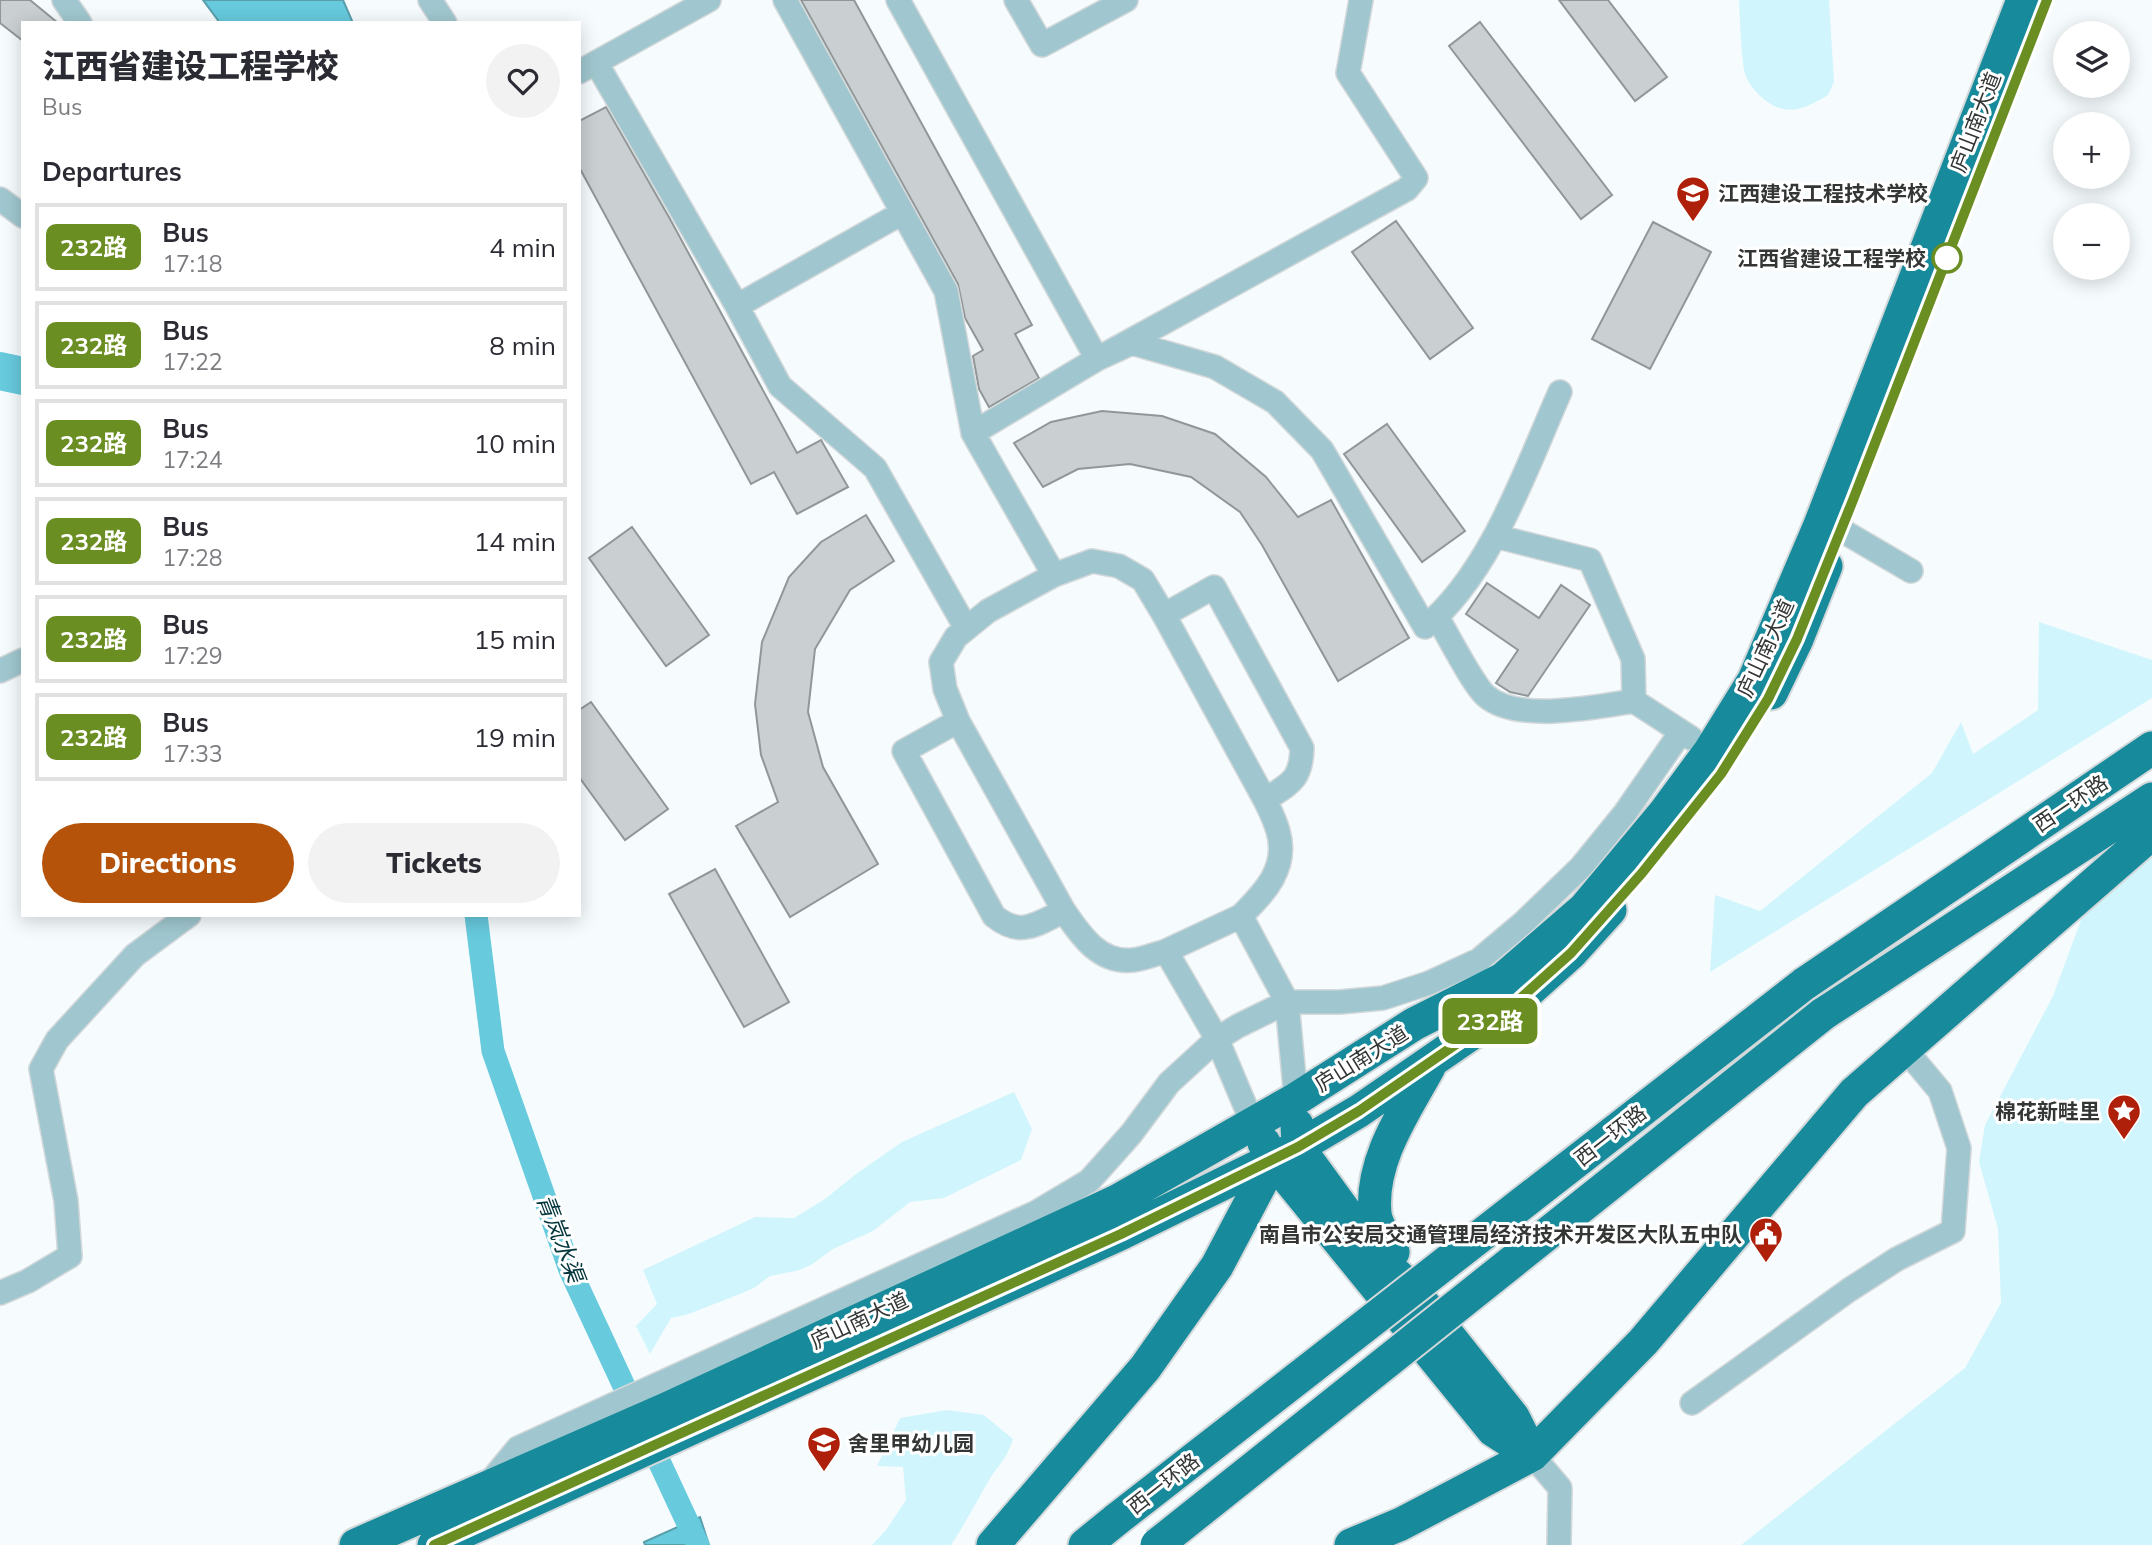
<!DOCTYPE html>
<meta charset="utf-8">
<style>
:root{--surface:#fff;--page:#f2f2f3;--text:#2b2b33;--muted:#7c7c81;--line:#e1e1e2;--accent:#b45309}
body{margin:0;font-family:Mulish,"Noto Sans SC",sans-serif;background:var(--page);color:var(--text);height:100vh;display:flex;flex-direction:column;font-size:26px;white-space:nowrap}
*{box-sizing:border-box;margin:0}
p{font-size:23px;color:var(--muted)}
.icon{flex:none;width:38px;height:38px;fill:none;stroke:currentColor;stroke-width:2;stroke-linecap:round;stroke-linejoin:round}
.map{position:relative;flex:1;overflow:hidden}
.sheet{position:absolute;left:21px;top:21px;width:560px;height:896px;display:flex;flex-direction:column;background:var(--surface);border-radius:0px;box-shadow:0 4px 18px #0003}
.sheet>*{flex:none}
.badge{padding:0 14px;border-radius:10px;font-size:24px;line-height:46px}
.controls{position:absolute;left:2053px;top:21px;display:grid;gap:14px}
.controls a{display:grid;place-items:center;width:77px;height:77px;border-radius:50%;background:var(--surface);box-shadow:0 4px 18px #0003;font-size:35px}
.map>.badge{position:absolute;translate:-50% -50%;box-shadow:0 0 0 4px #fff}
h2{padding:0 21px;font-size:26px;line-height:63px}
.round{display:grid;place-items:center;flex:none;width:74px;height:74px;border-radius:37px;background:var(--page)}
.headline{display:flex;align-items:center;justify-content:space-between;height:119px;padding:0 21px}
h1{font-size:33px;font-weight:800;line-height:52px}
.button{display:flex;gap:14px;margin-top:auto;padding:14px 21px}
.button a{flex:1;height:80px;border-radius:42px;background:var(--accent);color:#fff;font-size:28px;font-weight:800;line-height:80px;text-align:center}
.button a+a{background:var(--page);color:var(--text)}
ul{padding:0;list-style:none}
li{display:flex;align-items:center;gap:21px;height:88px;margin:0 14px 10px;padding:0 7px;border:4px solid var(--line);border-radius:0px}
li div{flex:1}
li b{display:block;font-size:26px}
li em{font-style:normal}
li .badge{min-width:77px;font-weight:700;text-align:center}
.map>svg:first-child{display:block}
</style>
<div class="map">
<svg width="2152" height="1545" viewBox="0 0 2152 1545">
<rect width="100%" height="100%" fill="#f6fcfe"/>
<path fill="#d1f5fc" d="M 1739,0 L 1829,0 L 1834,82 L 1828,95 C 1801,111 1784,118 1759,95 C 1754,90 1749,83 1746,77 C 1741,63 1740,17 1739,0 Z
M 2039,622 L 2152,660 L 2152,698 L 1710,972 L 1715,895 L 1760,911 L 1932,773 L 1961,722 L 1973,754 L 2038,710 Z
M 2152,842 L 2152,1545 L 1741,1545 L 1965,1368 L 2001,1303 L 1998,1229 L 1979,1162 L 1985,1125 L 2053,996 L 2092,890 Z
M 1014,1092 L 1032,1129 L 1021,1160 L 944,1198 L 910,1202 L 873,1231 L 833,1249 L 811,1265 L 796,1271 L 770,1276 L 754,1288 L 735,1296 L 686,1315 L 671,1318 L 650,1354 L 636,1326 L 657,1304 L 643,1270 L 755,1217 L 794,1218 L 825,1199 L 856,1174 L 902,1142 Z
M 947,1410 L 984,1415 L 1013,1439 C 1007,1458 1001,1462 991,1477 C 977,1500 966,1523 951,1545 L 872,1545 L 886,1530 L 906,1500 L 903,1467 L 877,1466 L 900,1418 Z"/>
<path fill="#67cadd" stroke="#589eab" stroke-width="2" d="M 203,0 L 343,0 L 353,23 L 220,23 Z
M 700,1517 L 709,1545 L 645,1545 L 644,1542 Z"/>
<g fill="none" stroke-linecap="round" stroke-linejoin="round">
<path stroke="#67cadd" stroke-width="23" d="M 476,915 L 493,1051 L 570,1270 L 698,1545"/>
<path stroke="#67cadd" stroke-width="38" d="M 0,371 L 23,376"/>
</g>
<path fill="#cacfd1" stroke="#919697" stroke-width="2" d="M 0,0 L 30,0 L 58,23 L 23,23 L 23,41 L 0,23 Z
M 801,0 L 854,0 L 1032,325 L 1015,334 L 1039,378 L 989,407 L 979,389 L 973,356 L 983,350 L 965,318 L 958,284 Z
M 1559,0 L 1608,0 L 1667,77 L 1635,101 Z
M 1480,22 L 1612,195 L 1581,219 L 1449,46 Z
M 606,107 L 670,219 L 797,453 L 821,440 L 848,487 L 797,514 L 774,472 L 751,484 L 579,167 L 579,121 Z
M 1396,221 L 1473,328 L 1430,359 L 1352,252 Z
M 1653,222 L 1711,252 L 1650,369 L 1592,339 Z
M 1102,411 L 1162,416 L 1215,434 L 1266,477 L 1298,517 L 1331,500 L 1409,638 L 1338,681 L 1262,545 L 1240,512 L 1191,477 L 1130,464 L 1078,469 L 1043,487 L 1014,443 L 1051,422 Z
M 1387,424 L 1465,531 L 1422,562 L 1344,454 Z
M 866,515 L 894,561 L 850,590 L 815,649 L 808,712 L 823,767 L 878,864 L 790,917 L 736,826 L 778,802 L 761,755 L 755,704 L 762,642 L 789,577 L 821,542 Z
M 632,527 L 709,635 L 666,666 L 589,558 Z
M 1487,583 L 1539,618 L 1561,585 L 1590,605 L 1528,696 L 1510,692 L 1496,683 L 1518,650 L 1466,614 Z
M 591,702 L 668,809 L 625,840 L 579,777 L 579,710 Z
M 715,869 L 789,1002 L 744,1027 L 669,894 Z"/>
<g fill="none" stroke-linecap="round" stroke-linejoin="round">
<g stroke="#d3d8da" stroke-width="26">
<path id="minor" d="M 64,0 L 80,23
M 430,0 L 445,23
M 785,0 L 946,291 L 973,433 L 1054,575
M 898,0 L 1097,359 L 1407,189 L 1416,178 L 1348,73 L 1361,0
M 1016,0 L 1042,45 L 1126,0
M 597,64 L 737,306 L 780,386 L 875,468 L 966,628
M 579,72 L 709,0
M 0,199 L 23,216
M 737,306 L 902,213
M 973,433 L 1097,359 L 1132,343 L 1215,367 L 1275,402 L 1322,450 L 1425,627 C 1491,573 1526,468 1560,392
M 1841,530 L 1911,571
M 1495,536 L 1590,560 L 1633,659 L 1634,701 L 1691,738
M 1164,615 L 1214,587 L 1302,748 C 1301,781 1290,783 1265,800
M 1437,617 C 1448,635 1473,685 1486,696 C 1517,723 1596,707 1634,701
M 0,671 L 23,660
M 958,721 L 904,751 L 994,916 C 1021,938 1036,924 1064,911
M 1166,951 L 1241,916
M 1252,1122 L 1217,1039 L 1166,951 C 1155,954 1144,959 1133,960 C 1100,964 1081,936 1064,911 L 958,721 L 945,689 L 941,662 L 956,637 L 988,611 L 1054,575 L 1092,561 L 1119,566 L 1143,580 L 1164,615 L 1265,800 C 1270,810 1275,820 1278,831 C 1289,868 1264,893 1241,916 L 1287,1002 L 1296,1099
M 0,1293 L 28,1281 L 70,1256 L 66,1201 L 41,1069 L 57,1040 L 135,955 L 189,915
M 1692,1403 L 1849,1290 L 1897,1259 L 1953,1231 L 1959,1148 L 1940,1091 L 1904,1048
M 1532,1455 L 1560,1488 L 1559,1545
M 489,1483 L 518,1448 L 1037,1212 L 1089,1181 L 1131,1134 L 1169,1083 L 1217,1039 L 1238,1026 L 1287,1002 L 1340,1002 L 1383,998 L 1429,983 L 1479,960 L 1523,923 L 1581,867 L 1625,813 L 1681,732"/>
</g>
<g stroke="#d3d8da" stroke-width="37">
<path id="highway" d="M 1771,693 L 1797,639 L 1826,566
M 1804,984 L 2152,748
M 1823,1014 L 2152,799
M 1297,1125 L 1298,1147 L 1381,1261 L 1409,1286 L 1513,1417 L 1531,1453
M 1264,1143 L 1273,1160 L 1493,1430 L 1532,1455
M 1393,1252 C 1387,1241 1376,1225 1375,1213 C 1370,1160 1405,1111 1429,1067
M 356,1545 L 666,1409 L 1117,1201 L 1296,1099 L 1414,1024 L 1503,979 L 1584,909 L 1665,812 L 1710,751 L 1754,680 L 1820,525 L 2023,0
M 434,1545 L 1120,1234 L 1298,1147 L 1359,1111 L 1513,1005 L 1571,953 L 1610,910
M 993,1545 L 1145,1368 L 1217,1266 L 1273,1160
M 1085,1545 L 1117,1519
M 1351,1545 L 1401,1524 L 1532,1455 L 1643,1342 L 1854,1093 L 2152,833"/>
</g>
<use href="#minor" stroke="#a0c7cf" stroke-width="23"/>
<use href="#highway" stroke="#178a9b" stroke-width="33"/>
<g stroke="#d3d8da" stroke-width="37" stroke-linecap="butt">
<path id="highway-bridge" d="M 1117,1519 L 1804,984
M 1157,1545 L 1823,1014"/>
</g>
<use href="#highway-bridge" stroke="#178a9b" stroke-width="33"/>
</g>
<g fill="none" stroke-linecap="round" stroke-linejoin="round">
<g stroke="#fff" stroke-width="16">
<path id="line" d="M 434,1545 L 1121,1234 L 1298,1147 L 1359,1111 L 1513,1005 L 1571,953 L 1642,873 L 1721,774 L 1768,699 L 1797,639 L 1853,500 L 2047,0"/>
</g>
<use href="#line" stroke="#6b8e23" stroke-width="10"/>
</g>
<defs>
<g id="school-pin" transform="scale(1.75)"><path d="M0 17L-7.5 6A9.5 9.5 0 1 1 7.5 6Z" fill="#af200b" stroke="#fff"/><path d="M0-5L7-2L0 1L-7-2ZM-4 1L0 2.5L4 1V4Q0 6-4 4Z" fill="#fff"/></g>
<g id="sight-pin" transform="scale(1.75)"><path d="M0 17L-7.5 6A9.5 9.5 0 1 1 7.5 6Z" fill="#af200b" stroke="#fff"/><path d="M0-6L1.8-2.2L6-1.7L2.9 1.2L3.7 5.4L0 3.3L-3.7 5.4L-2.9 1.2L-6-1.7L-1.8-2.2Z" fill="#fff"/></g>
<g id="civic-pin" transform="scale(1.75)"><path d="M0 17L-7.5 6A9.5 9.5 0 1 1 7.5 6Z" fill="#af200b" stroke="#fff"/><path d="M-.6-6.5H3V-4.5H.6V-3L4-1V1h2V6H-6V1h2V-1L-.6-3ZM-1.2 2.5V6h2.4V2.5Z" fill="#fff"/></g>
</defs>
<g fill-rule="evenodd">
<use href="#school-pin" x="1693" y="193"/>
<use href="#sight-pin" x="2124" y="1111"/>
<use href="#civic-pin" x="1766" y="1234"/>
<use href="#school-pin" x="824" y="1443"/>
</g>
<circle fill="#fff" stroke="#6b8e23" stroke-width="3.5" cx="1947" cy="258" r="14"/>
<g text-anchor="middle" dominant-baseline="central" stroke-width="6" stroke-linejoin="round" paint-order="stroke">
<g font-size="21" fill="#343636" stroke="#fff">
<text transform="translate(1975 122) rotate(-69)">庐山南大道</text>
<text transform="translate(1765 648) rotate(-65)">庐山南大道</text>
<text transform="translate(2070 803) rotate(-34)">西一环路</text>
<text transform="translate(1361 1058) rotate(-32)">庐山南大道</text>
<text transform="translate(1610 1135) rotate(-38)">西一环路</text>
<text transform="translate(859 1320) rotate(-25)">庐山南大道</text>
<text transform="translate(1163 1483) rotate(-38)">西一环路</text>
</g>
<g font-size="21" font-weight="bold" fill="#343636" stroke="#fff" text-anchor="start">
<text x="1718" y="193">江西建设工程技术学校</text>
<text x="2100" y="1111" text-anchor="end">棉花新畦里</text>
<text x="1742" y="1234" text-anchor="end">南昌市公安局交通管理局经济技术开发区大队五中队</text>
<text x="848" y="1443">舍里甲幼儿园</text>
</g>
<g font-size="21" font-weight="bold" fill="#343636" stroke="#fff" text-anchor="end">
<text x="1926" y="258">江西省建设工程学校</text>
</g>
<g font-size="23" font-style="italic" fill="#03353c" stroke="#fff">
<text transform="translate(561 1238) rotate(69)">青岚水渠</text>
</g>
</g>
</svg>
<div class="controls">
<a><svg class="icon" aria-label="layers" viewBox="0 0 24 24"><path d="M12 4l9 5-9 5-9-5zM3 14l9 5 9-5"/></svg></a>
<a>+</a>
<a>−</a>
</div>
<b class="badge" style="left:1490px;top:1021px;background:#6b8e23;color:#fff">232路</b>
<section class="sheet">
<div class="headline"><div><h1>江西省建设工程学校</h1><p>Bus</p></div><a class="round"><svg class="icon" aria-label="heart" viewBox="0 0 24 24"><path d="M12 20l-8-8c-3-5 5-10 8-4 3-6 11-1 8 4z"/></svg></a></div>
<h2>Departures</h2>
<ul>
<li><span class="badge" style="background:#6b8e23;color:#fff">232路</span><div><b>Bus</b><p>17:18</p></div><em>4 min</em></li>
<li><span class="badge" style="background:#6b8e23;color:#fff">232路</span><div><b>Bus</b><p>17:22</p></div><em>8 min</em></li>
<li><span class="badge" style="background:#6b8e23;color:#fff">232路</span><div><b>Bus</b><p>17:24</p></div><em>10 min</em></li>
<li><span class="badge" style="background:#6b8e23;color:#fff">232路</span><div><b>Bus</b><p>17:28</p></div><em>14 min</em></li>
<li><span class="badge" style="background:#6b8e23;color:#fff">232路</span><div><b>Bus</b><p>17:29</p></div><em>15 min</em></li>
<li><span class="badge" style="background:#6b8e23;color:#fff">232路</span><div><b>Bus</b><p>17:33</p></div><em>19 min</em></li>
</ul>
<div class="button"><a>Directions</a><a>Tickets</a></div>
</section>
</div>
